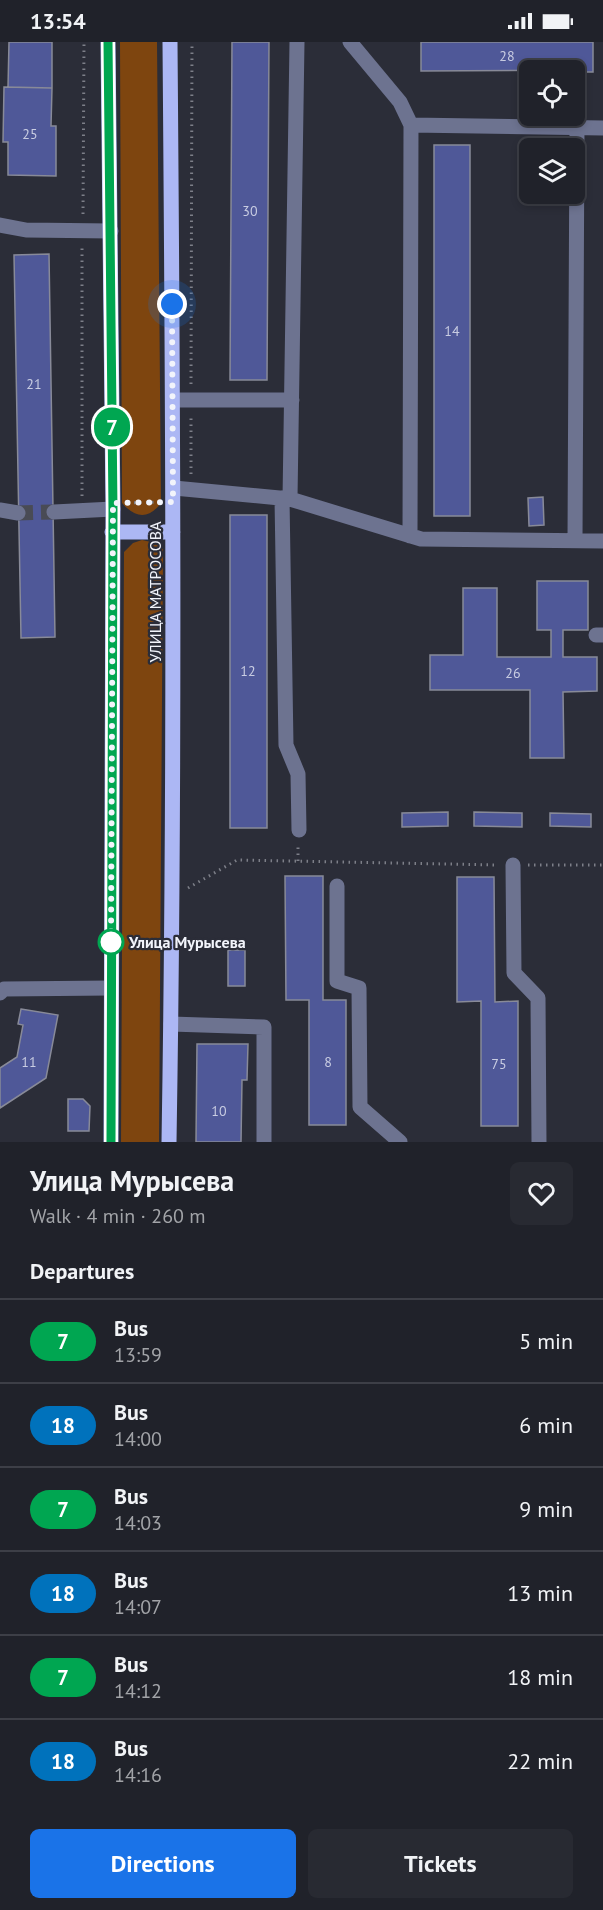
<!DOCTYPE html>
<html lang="en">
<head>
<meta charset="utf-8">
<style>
	body { margin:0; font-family:"PT Sans",sans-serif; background:#282a32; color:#f1f3f6; height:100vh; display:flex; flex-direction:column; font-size:22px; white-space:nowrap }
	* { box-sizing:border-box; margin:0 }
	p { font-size:20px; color:#a2a4a8 }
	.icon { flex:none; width:33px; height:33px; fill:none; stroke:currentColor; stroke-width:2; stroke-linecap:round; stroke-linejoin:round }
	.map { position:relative; height:1100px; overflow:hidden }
	.sheet { display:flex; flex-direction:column; background:#20222a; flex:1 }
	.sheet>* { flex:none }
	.badge { padding:0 12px; border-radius:20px; font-size:21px; line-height:39px }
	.controls { position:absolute; left:519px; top:18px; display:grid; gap:12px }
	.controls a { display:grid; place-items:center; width:66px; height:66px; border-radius:9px; background:#20222a; box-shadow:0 3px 9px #0003,0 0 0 2px #3d3f47; font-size:30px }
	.you { position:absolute; width:30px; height:30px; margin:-15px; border:4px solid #fff; border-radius:50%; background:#1a73e8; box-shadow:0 0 0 9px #1a73e833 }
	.map>.badge { position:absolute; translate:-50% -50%; box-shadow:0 0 0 3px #fff }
	h2 { padding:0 30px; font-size:22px; line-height:54px }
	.round { display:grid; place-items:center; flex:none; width:63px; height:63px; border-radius:9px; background:#282a32 }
	.head { display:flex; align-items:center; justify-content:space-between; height:102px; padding:0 30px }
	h1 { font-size:28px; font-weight:800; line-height:45px }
	.primary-button { display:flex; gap:12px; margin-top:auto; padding:12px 30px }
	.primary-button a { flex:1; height:69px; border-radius:9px; background:#1a73e8; color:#fff; font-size:24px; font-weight:800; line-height:69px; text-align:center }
	.primary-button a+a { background:#282a32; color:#f1f3f6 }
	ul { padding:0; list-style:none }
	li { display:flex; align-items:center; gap:18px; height:84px; padding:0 30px; border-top:2px solid #3d3f47 }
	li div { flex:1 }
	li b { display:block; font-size:22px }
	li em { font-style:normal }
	li .badge { min-width:66px; font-weight:700; text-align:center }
	.status { display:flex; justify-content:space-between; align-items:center; height:42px; padding:0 30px; background:#20222a; direction:ltr }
	.status svg { height:16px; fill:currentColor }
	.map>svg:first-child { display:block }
	.green { fill:#7e450f }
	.building { fill:#4f5898; stroke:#888a98; stroke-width:1.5 }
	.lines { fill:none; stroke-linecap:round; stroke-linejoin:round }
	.minor-tunnel { stroke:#494b55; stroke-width:15; stroke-dasharray:15 8; stroke-linecap:butt }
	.path { stroke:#7d7f88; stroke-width:3; stroke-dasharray:1.5 4.5; stroke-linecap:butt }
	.minor { stroke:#6d7390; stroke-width:15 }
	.major { stroke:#acb7f4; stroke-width:15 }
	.line-casing { stroke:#fff; stroke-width:14 }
	.line { stroke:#00a651; stroke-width:9 }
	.walk { stroke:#f2f4fb; stroke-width:6; stroke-dasharray:0 10.8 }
	.stop-dot { fill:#fff; stroke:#00a651; stroke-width:3 }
	.labels { text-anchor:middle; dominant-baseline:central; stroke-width:4.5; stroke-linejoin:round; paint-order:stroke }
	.number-label { font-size:14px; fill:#c9cde2 }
	.street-label { font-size:16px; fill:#f2f4fb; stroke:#2b2d38 }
	.stop-label { font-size:16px; font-weight:bold; fill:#f2f4fb; stroke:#2b2d38; text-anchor:start }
</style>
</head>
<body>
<div class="status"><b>13:54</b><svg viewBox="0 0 49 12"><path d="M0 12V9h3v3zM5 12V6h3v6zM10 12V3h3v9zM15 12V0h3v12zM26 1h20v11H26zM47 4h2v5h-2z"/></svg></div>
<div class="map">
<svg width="603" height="1100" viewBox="0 0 603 1100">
	<rect width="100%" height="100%" fill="#2b2d38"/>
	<!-- green -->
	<path class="green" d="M 120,0 L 157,0 L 161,461 C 149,477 136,477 122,461 Z
		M 142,498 L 155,501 L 163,507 L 159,1100 L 121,1100 L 124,510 L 133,501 Z"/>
	<!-- building -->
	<path class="building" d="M 9,0 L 52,0 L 52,46 L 8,45 Z
		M 232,0 L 269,0 L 267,338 L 230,338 Z
		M 421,0 L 593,0 L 593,30 L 574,30 L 574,28 L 421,29 Z
		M 4,45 L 52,46 L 51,84 L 56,84 L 56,134 L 8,133 L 8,100 L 3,100 Z
		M 434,103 L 470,103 L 470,474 L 434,474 Z
		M 49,212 L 55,595 L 21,596 L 14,213 Z
		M 543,455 L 544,483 L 529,484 L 528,456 Z
		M 230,473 L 267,473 L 267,786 L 230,786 Z
		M 537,539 L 588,539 L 588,588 L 563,588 L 563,615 L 597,615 L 597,649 L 563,650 L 564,716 L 530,716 L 530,648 L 430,648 L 430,613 L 463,613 L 463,546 L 497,546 L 497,615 L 551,615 L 551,588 L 537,588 Z
		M 448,770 L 448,784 L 402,785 L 402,771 Z
		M 474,770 L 522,771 L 522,785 L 474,784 Z
		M 550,771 L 591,772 L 591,785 L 550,784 Z
		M 285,834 L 323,834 L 323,958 L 346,958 L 346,1083 L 309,1083 L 309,958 L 286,958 Z
		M 457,835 L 494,835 L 495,960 L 518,959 L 518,1084 L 481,1084 L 481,959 L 457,960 Z
		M 228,908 L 245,908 L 245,944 L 228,944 Z
		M 21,967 L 58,973 L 46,1036 L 0,1066 L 0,1026 L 17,1015 L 23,983 L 18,982 Z
		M 197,1002 L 248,1002 L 247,1038 L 242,1038 L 241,1100 L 196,1100 Z
		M 68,1057 L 83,1057 L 90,1064 L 89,1089 L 68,1089 Z"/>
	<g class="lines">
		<!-- minor-tunnel -->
		<path class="minor-tunnel" d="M 18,471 L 54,470"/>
		<!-- path -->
		<path class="path" d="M 83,172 L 84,0
			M 191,342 L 192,0
			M 191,432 L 191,373
			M 82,454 L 82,206
			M 128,461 L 158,460
			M 298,819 L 298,802
			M 528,823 L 603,823
			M 188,846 L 237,818 L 498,823"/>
		<!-- minor -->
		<path class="minor" d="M 350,0 L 400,60 L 411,83 L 410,494
			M 411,83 L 603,86
			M 0,183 L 26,188 L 111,189
			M 173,358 L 292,358
			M 174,446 L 290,457 L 421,497 L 603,499
			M 282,456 L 286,703 L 298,732 L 299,788
			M 290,457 L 297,0
			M 0,468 L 18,471
			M 54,470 L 113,467
			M 575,498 L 577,85
			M 596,593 L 603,593
			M 513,823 L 514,931 L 538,956 L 539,1100
			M 337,844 L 337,939 L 359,946 L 360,1065 L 400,1100
			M 0,951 L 4,947 L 111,946
			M 171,982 L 264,985 L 264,1100"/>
		<!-- major -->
		<path class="major" d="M 108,0 L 113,467 L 111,1100
			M 112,490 L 173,490
			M 169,1100 C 175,733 173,367 170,0"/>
	</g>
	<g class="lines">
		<!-- line casing -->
		<g class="line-casing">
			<path id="line" d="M 108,0 L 113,467 L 111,1100"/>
		</g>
		<!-- line -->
		<use href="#line" class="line"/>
		<!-- walk -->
		<path class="walk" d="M 111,900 L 113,461 L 173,460 L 172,262"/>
	</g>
	<!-- markers -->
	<circle class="stop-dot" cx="111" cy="900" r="12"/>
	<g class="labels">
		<!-- number labels -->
		<g class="number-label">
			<text x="507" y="14">28</text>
			<text x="30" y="92">25</text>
			<text x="250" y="169">30</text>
			<text x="452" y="289">14</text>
			<text x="34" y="342">21</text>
			<text x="248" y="629">12</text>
			<text x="513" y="631">26</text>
			<text x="29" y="1020">11</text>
			<text x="328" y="1020">8</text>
			<text x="499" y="1022">75</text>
			<text x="219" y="1069">10</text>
		</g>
		<!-- street labels -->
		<g class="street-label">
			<text transform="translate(155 550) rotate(-90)">УЛИЦА МАТРОСОВА</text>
		</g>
		<!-- stop labels -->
		<g class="stop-label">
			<text x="129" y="900">Улица Мурысева</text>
		</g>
	</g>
</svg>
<div class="controls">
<a><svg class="icon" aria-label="locate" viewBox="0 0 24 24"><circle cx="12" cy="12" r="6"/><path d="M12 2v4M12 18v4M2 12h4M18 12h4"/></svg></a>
<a><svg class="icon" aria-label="layers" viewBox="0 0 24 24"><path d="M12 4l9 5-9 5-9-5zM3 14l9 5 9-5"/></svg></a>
</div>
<div class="you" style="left:172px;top:262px"></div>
<b class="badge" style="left:112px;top:385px;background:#00a651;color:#fff">7</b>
</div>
<section class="sheet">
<div class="head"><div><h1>Улица Мурысева</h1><p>Walk · 4 min · 260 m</p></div><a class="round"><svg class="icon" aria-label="heart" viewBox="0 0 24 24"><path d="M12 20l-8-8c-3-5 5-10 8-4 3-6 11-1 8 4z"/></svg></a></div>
<h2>Departures</h2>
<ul>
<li><span class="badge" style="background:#00a651;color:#fff">7</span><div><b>Bus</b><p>13:59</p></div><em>5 min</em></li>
<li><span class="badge" style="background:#0072bc;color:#fff">18</span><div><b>Bus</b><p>14:00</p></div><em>6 min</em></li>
<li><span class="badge" style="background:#00a651;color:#fff">7</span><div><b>Bus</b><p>14:03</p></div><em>9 min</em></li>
<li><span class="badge" style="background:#0072bc;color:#fff">18</span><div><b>Bus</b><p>14:07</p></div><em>13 min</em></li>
<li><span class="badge" style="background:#00a651;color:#fff">7</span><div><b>Bus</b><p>14:12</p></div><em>18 min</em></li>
<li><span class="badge" style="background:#0072bc;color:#fff">18</span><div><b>Bus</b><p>14:16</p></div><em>22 min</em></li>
</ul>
<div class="primary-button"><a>Directions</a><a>Tickets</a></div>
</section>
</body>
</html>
